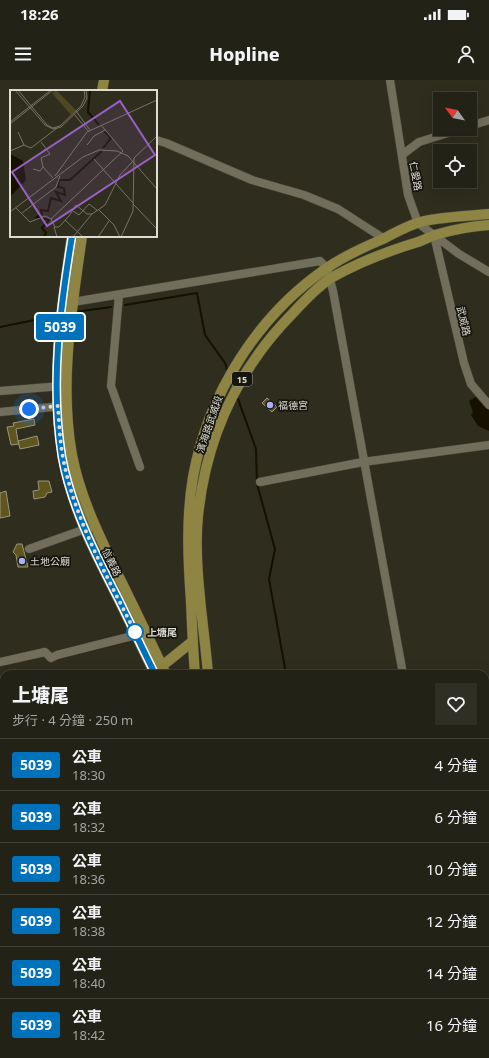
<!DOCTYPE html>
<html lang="zh-TW">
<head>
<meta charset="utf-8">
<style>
	body { margin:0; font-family:"Noto Sans","Noto Sans TC",sans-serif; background:#2f2f23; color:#f1f3f6; height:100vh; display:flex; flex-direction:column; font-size:15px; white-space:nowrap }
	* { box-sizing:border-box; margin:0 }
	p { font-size:13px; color:#a3a4a1 }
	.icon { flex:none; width:22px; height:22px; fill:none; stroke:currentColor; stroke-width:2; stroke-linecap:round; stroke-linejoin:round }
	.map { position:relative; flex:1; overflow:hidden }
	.drawer { position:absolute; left:0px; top:590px; width:489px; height:388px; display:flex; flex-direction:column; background:#232216; border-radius:12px 12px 0 0; box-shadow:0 4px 16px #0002,0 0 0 1px #403f35 }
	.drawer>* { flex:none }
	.badge { padding:0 8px; border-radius:3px; font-size:14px; line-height:26px }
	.needle { width:26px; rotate:303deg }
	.tools { position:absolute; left:433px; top:12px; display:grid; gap:8px }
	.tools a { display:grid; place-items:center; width:44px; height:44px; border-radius:0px; background:#232216; box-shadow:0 4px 16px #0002,0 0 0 1px #403f35; font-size:20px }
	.you { position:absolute; width:20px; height:20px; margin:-10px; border:3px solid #fff; border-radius:50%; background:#1a73e8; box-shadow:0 0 0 6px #1a73e833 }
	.map>.badge { position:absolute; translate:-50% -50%; box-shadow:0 0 0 2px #fff }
	.round { display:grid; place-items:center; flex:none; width:42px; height:42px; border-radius:0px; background:#2f2f23 }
	.headline { display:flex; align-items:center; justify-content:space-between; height:68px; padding:0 12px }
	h1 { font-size:19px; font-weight:800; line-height:30px }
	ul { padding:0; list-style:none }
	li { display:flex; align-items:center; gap:12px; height:52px; padding:0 12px; border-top:1px solid #403f35 }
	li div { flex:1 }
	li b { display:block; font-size:15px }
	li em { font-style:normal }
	li .badge { min-width:44px; font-weight:700; text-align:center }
	.status { display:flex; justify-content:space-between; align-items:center; height:28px; padding:0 20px; background:#232216; direction:ltr }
	.status svg { height:11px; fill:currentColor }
	header { display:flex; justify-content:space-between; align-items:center; height:52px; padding:0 12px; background:#232216; font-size:18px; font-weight:800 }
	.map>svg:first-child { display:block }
	.water { fill:#151000 }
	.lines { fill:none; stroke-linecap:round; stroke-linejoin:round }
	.stream { stroke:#151000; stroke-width:2 }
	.building { fill:#5f561d; stroke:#989582 }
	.minor-casing { stroke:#4b493b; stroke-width:9 }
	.major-casing { stroke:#4b493b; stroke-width:11 }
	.minor { stroke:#716e5c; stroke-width:8 }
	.major { stroke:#8e8444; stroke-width:10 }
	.line-casing { stroke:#fff; stroke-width:9 }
	.line { stroke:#0072bc; stroke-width:6 }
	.walk { stroke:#dddcd2; stroke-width:4; stroke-dasharray:0 7.2 }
	.poi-dot { fill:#a9b0fc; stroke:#16150e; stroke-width:1.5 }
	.stop-dot { fill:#fff; stroke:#0072bc; stroke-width:2 }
	.labels { text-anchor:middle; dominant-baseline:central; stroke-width:3.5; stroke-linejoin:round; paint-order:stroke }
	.shield { fill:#16150e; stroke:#a1a097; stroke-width:1 }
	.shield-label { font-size:9px; font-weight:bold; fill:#dddcd2 }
	.street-label { font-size:10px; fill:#dddcd2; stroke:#16150e }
	.poi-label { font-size:10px; fill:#dddcd2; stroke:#16150e; text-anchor:start }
	.stop-label { font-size:10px; font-weight:bold; fill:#dddcd2; stroke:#16150e; text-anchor:start }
	.inset-river { fill:none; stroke:#151000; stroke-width:2 }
	.inset-road { fill:none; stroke:#757365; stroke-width:1 }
	.view { fill:#9861c5; fill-opacity:0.15; stroke:#9861c5; stroke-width:2 }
	.inset-edge { fill:none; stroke:#dddcd2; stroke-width:2 }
</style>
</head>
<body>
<div class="status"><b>18:26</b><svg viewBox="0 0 49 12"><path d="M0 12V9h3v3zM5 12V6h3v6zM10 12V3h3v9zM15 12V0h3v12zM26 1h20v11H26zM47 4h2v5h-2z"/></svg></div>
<header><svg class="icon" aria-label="menu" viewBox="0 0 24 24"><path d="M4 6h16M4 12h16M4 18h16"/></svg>Hopline<svg class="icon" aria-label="person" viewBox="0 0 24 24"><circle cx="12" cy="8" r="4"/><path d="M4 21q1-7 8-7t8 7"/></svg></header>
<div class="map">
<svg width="489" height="978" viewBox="0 0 489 978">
	<rect width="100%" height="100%" fill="#2f2d1d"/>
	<!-- water -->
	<path class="water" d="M 477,316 L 489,330 L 489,351 L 478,346 L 471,335 L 473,332 L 469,321 Z
		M 0,871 L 4,873 L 4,974 L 123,974 L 125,978 L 0,978 Z"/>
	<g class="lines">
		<!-- stream -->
		<path class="stream" d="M 125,225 L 197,213 L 205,255 L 225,283 L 228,293
			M 75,232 L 111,227
			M 0,247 L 59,235
			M 238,319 L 256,369 L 257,404 L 275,469 L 269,499 L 286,594
			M 392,974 L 392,978
			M 476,974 L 476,978
			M 425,978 L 427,974"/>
	</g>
	<!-- building -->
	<path class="building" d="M 267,318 L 277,327 L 272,332 L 262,323 Z
		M 34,339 L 35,345 L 16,349 L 18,361 L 37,356 L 39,365 L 20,369 L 18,361 L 19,364 L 11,365 L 7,347 L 14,346 L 13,343 Z
		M 38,401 L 49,401 L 52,412 L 47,413 L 45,417 L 34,419 L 33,411 L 39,410 Z
		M 6,411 L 10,436 L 0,438 L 0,413 Z
		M 17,464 L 22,464 L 28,487 L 18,487 L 16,475 L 13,472 Z"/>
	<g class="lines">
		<!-- minor casing -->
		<g class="minor-casing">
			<path id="minor" d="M 390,0 L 408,115 L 418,143 L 459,174 L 489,192
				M 470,46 L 489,40
				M 156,60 L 166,63 L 252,100 L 304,115 L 338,129 L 383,158
				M 402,75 L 419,62 L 461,49
				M 434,155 L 464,283 L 471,304 L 489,325
				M 119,215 L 111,306 L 140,387
				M 73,222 L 320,181 L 327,188 L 333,211 L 403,594
				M 0,311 L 62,306
				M 0,332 L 63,326
				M 260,402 L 363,382 L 489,365
				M 29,469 L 91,447
				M 0,582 L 45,572 L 51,578 L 57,575 L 136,555
				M 0,664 L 4,664
				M 0,691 L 4,692
				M 485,706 L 489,704
				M 485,714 L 489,723
				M 485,927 L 489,928
				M 158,974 L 165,978
				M 297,974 L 297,978
				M 404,978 L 406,974"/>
		</g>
		<!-- major casing -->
		<g class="major-casing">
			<path id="major" d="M 102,11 L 104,0
				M 72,156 C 61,229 50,302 63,377 C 71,427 96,475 119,520 C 131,545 143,569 155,594
				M 82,156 C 72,228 59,303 72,375 C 80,417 99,455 117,493 C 134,527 150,561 166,594
				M 162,586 L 193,561
				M 195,594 C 193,570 192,546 191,522 C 188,480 186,438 193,397 C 208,314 258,235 327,188 C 344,176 364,167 383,159 C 394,153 406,147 417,143 C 434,137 470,136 489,134
				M 208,594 C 204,545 193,484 198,436 C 206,357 237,290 293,233 C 304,221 317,207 331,198 C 359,182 388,171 418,162 C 424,160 429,157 435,155 C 452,150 472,146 489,145
				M 226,974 L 226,978
				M 239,974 L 239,978"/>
		</g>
		<!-- minor -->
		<use href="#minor" class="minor"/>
		<!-- major -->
		<use href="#major" class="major"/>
	</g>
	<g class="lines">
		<!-- line casing -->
		<g class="line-casing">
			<path id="line" d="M 72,156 C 60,229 50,303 62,377 C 71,427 96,475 119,520 C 131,545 143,569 155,594"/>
		</g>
		<!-- line -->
		<use href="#line" class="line"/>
		<!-- walk -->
		<path class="walk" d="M 29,329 L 58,326 C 59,343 60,361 63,378 C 75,441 108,498 136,554 L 135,552"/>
	</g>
	<!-- markers -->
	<g class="poi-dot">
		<circle cx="270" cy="325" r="4"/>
		<circle cx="22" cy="481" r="4"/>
	</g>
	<circle class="stop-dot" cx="135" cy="552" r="8"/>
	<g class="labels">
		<!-- shield labels -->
		<rect class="shield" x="232" y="292" width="20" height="14" rx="3"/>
		<g class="shield-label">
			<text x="242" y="299">15</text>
		</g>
		<!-- street labels -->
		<g class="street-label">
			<text transform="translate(416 96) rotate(80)">仁愛路</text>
			<text transform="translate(464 241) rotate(77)">武威路</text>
			<text transform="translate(209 344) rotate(-71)">濱海路武威段</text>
			<text transform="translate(112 482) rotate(64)">信義路</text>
		</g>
		<!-- poi labels -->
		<g class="poi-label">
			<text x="278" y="325">福德宮</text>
			<text x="30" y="481">土地公廟</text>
		</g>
		<!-- stop labels -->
		<g class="stop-label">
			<text x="147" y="552">上塘尾</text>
		</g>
	</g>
	<!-- overview -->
	<g transform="translate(10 10)">
		<rect width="147" height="147" fill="#2f2d1d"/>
		<path d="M 46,0 L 66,20 L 61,25 L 42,3 Z" fill="#4e4822"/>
		<path d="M 0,64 L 13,71 L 16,90 L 0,107 Z" fill="#151000"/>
		<path class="inset-river" d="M 80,0 L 78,22 L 89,35M 93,58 L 101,48 L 94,41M 34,147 L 36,143 L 32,138 L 39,130 L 27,127 L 32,124 L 31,120 L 38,121 L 41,108 L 51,111 L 46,102 L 55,105 L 54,98 L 48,97 L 49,90 L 60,90 L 92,61"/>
		<path class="inset-road" d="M 5,0 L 35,35 L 43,39 L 51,37 L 73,16 L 77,8 L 76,0M 8,0 L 37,35 L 43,38 L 50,36 L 71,16 L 75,7 L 74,0M 66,21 L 80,40M 64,24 L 79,42M 0,32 L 41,0M 0,34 L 43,0M 8,42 L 14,55 L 21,58 L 47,38M 77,55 L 84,46 L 95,40M 0,61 L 14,55M 84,69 L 123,113M 33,77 L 43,88M 23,79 L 30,81 L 33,77 L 31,68 L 40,64 L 31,52M 45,86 L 77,42 L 147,10M 123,114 L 147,139M 6,118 L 20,132 L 35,126 L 41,129 L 45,137M 89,120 L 104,135 L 110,147M 63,121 L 69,125 L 79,114 L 88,121M 0,122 L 73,67 L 89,60 L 107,61 L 118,66 L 147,99M 12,123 L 46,97 L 50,86M 41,129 L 113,61 L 91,35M 55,130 L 73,147M 47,147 L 44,137 L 49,137 L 59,126 L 66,115 L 77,124 L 82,124M 63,147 L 82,124 L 95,115 L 110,85 L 123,71M 88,147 L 99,131M 111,147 L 123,121 L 124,68 L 147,46"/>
		<path class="view" d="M 110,11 L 145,65 L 37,136 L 2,82 Z"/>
		<rect width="147" height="147" class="inset-edge"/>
	</g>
</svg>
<div class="tools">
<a><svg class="needle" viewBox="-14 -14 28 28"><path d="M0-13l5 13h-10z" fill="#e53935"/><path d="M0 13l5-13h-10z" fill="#a3a4a1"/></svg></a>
<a><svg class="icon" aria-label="locate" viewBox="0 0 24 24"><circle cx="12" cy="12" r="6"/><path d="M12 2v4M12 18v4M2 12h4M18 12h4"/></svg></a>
</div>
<div class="you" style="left:29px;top:329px"></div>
<b class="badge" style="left:60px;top:247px;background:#0072bc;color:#fff">5039</b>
<section class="drawer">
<div class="headline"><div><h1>上塘尾</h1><p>步行 · 4 分鐘 · 250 m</p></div><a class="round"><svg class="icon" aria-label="heart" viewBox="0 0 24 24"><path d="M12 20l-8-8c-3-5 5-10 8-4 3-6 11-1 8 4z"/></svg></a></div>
<ul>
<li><span class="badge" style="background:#0072bc;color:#fff">5039</span><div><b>公車</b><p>18:30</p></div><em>4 分鐘</em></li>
<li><span class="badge" style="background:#0072bc;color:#fff">5039</span><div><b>公車</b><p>18:32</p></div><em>6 分鐘</em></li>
<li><span class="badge" style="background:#0072bc;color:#fff">5039</span><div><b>公車</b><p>18:36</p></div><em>10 分鐘</em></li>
<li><span class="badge" style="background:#0072bc;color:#fff">5039</span><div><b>公車</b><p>18:38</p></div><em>12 分鐘</em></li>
<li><span class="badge" style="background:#0072bc;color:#fff">5039</span><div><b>公車</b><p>18:40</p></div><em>14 分鐘</em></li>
<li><span class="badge" style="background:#0072bc;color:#fff">5039</span><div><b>公車</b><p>18:42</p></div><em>16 分鐘</em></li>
</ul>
</section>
</div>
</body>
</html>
